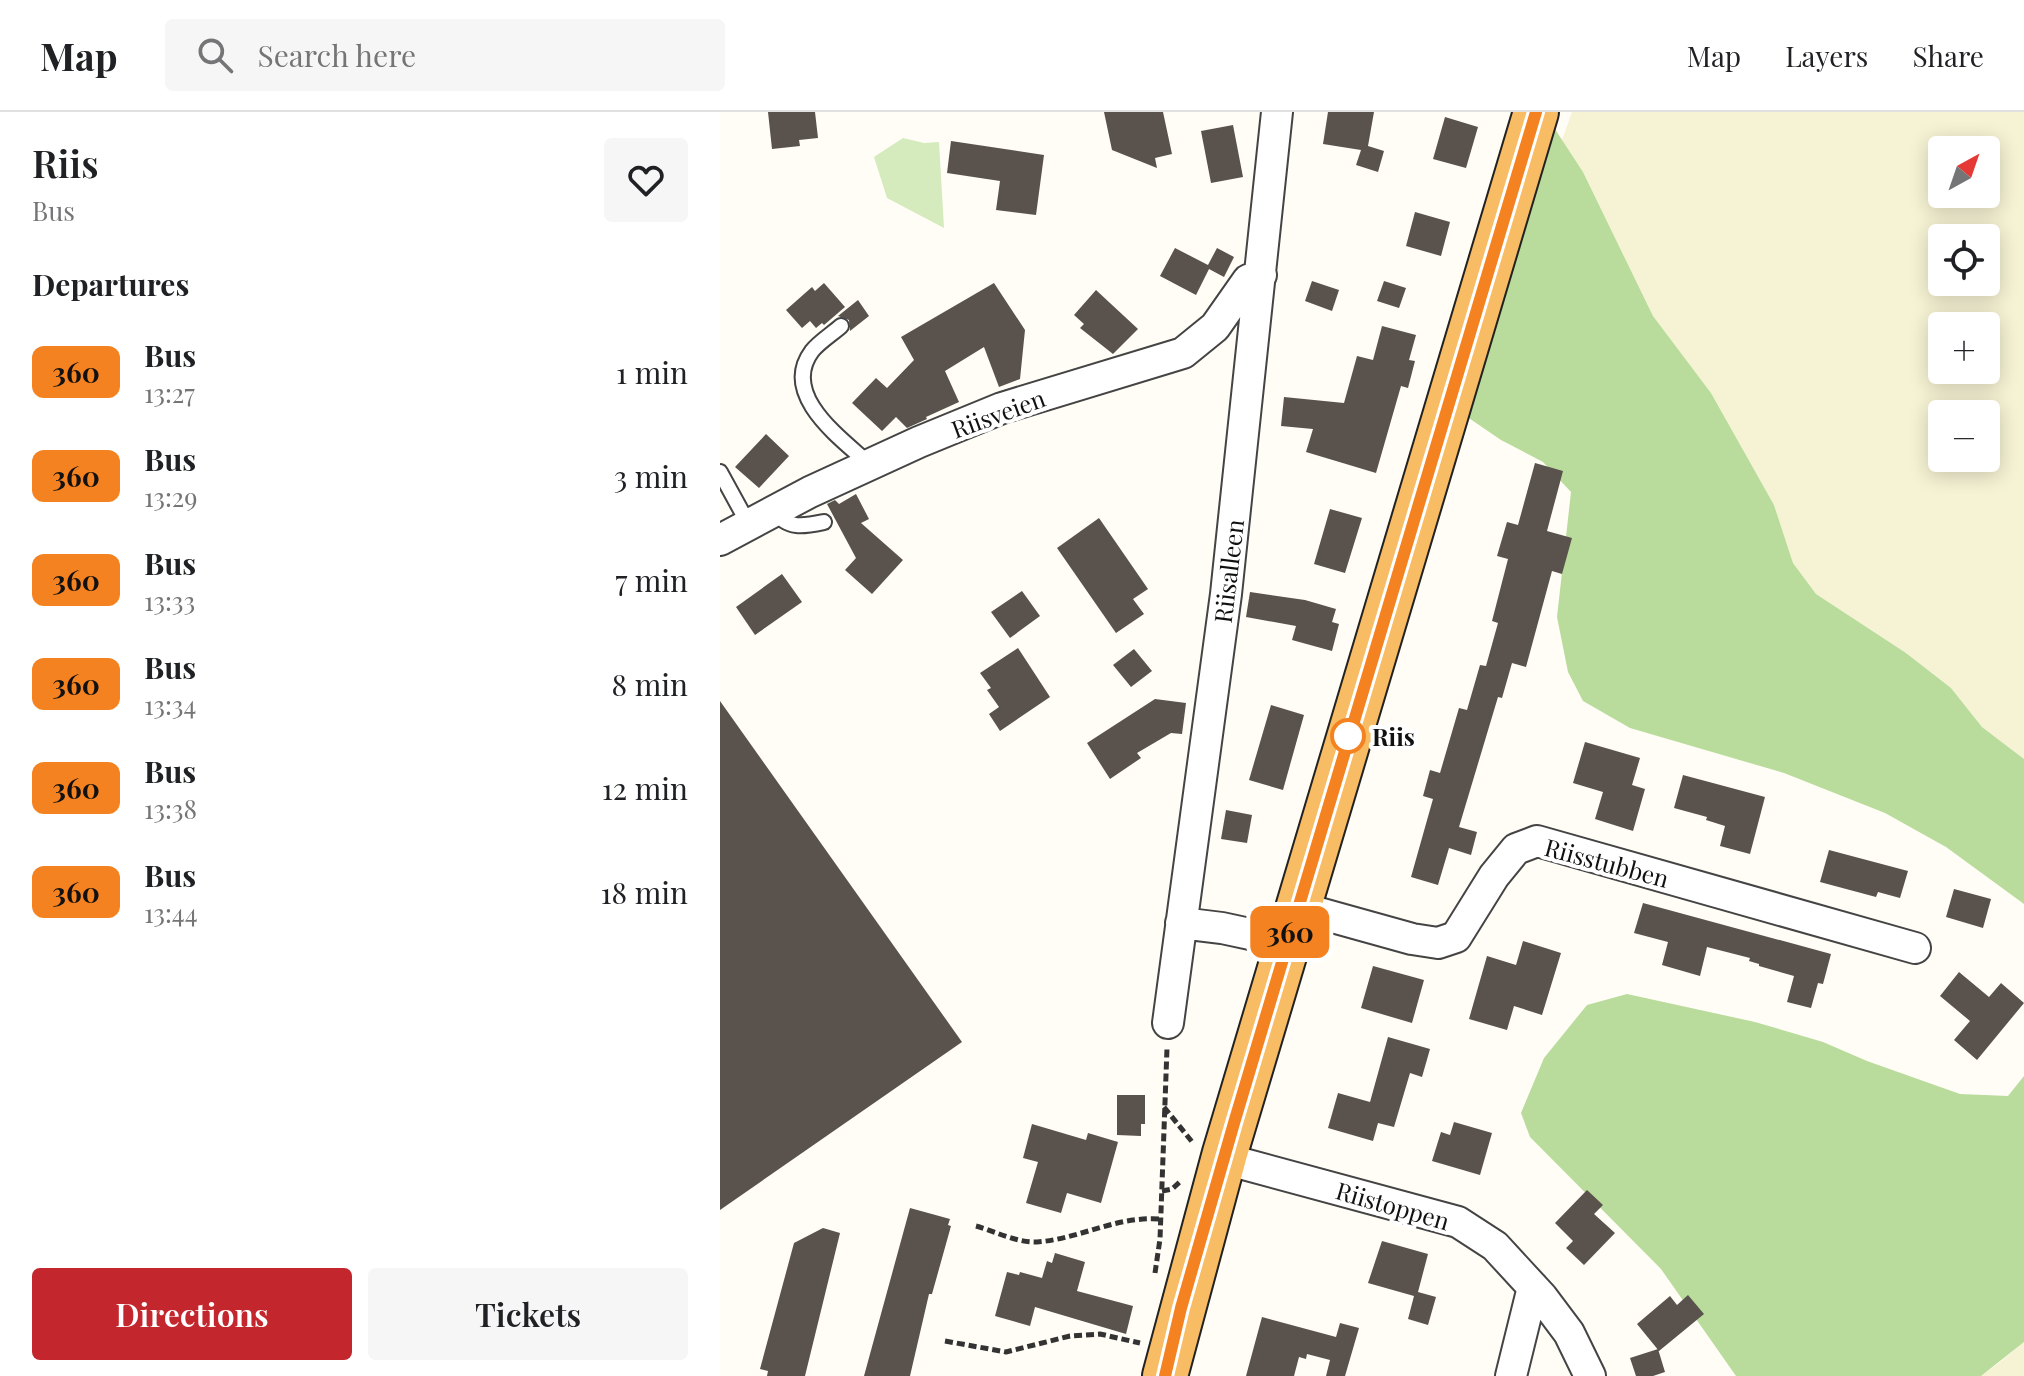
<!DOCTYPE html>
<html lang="en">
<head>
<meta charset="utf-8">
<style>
	body { margin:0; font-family:"Playfair Display",serif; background:#f6f6f6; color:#202124; height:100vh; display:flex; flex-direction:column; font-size:30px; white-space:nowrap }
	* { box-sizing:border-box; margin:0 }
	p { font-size:26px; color:#757577 }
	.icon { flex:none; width:44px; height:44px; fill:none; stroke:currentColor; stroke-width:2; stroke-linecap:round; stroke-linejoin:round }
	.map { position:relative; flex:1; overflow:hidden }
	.side { display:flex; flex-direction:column; background:#fff; width:720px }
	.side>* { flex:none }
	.badge { padding:0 16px; border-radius:12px; font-size:28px; line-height:52px }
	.needle { width:52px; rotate:40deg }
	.controls { position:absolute; left:1208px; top:24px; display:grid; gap:16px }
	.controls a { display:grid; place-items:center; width:72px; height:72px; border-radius:8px; background:#fff; box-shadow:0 4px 20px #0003; font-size:40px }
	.map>.badge { position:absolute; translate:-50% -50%; box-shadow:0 0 0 4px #fff }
	h2 { padding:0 32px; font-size:30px; line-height:72px }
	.round { display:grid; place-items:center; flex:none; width:84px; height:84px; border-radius:8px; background:#f6f6f6 }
	.head { display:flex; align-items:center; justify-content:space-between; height:136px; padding:0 32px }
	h1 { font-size:38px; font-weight:600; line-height:60px }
	.cta { display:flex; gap:16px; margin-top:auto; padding:16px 32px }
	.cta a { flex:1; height:92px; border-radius:8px; background:#c4262e; color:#fff; font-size:32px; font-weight:600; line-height:92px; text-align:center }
	.cta a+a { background:#f6f6f6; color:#202124 }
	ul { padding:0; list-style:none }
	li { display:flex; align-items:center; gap:24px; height:104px; padding:0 32px }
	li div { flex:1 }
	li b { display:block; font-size:30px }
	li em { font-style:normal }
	li .badge { min-width:88px; font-weight:700; text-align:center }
	header { display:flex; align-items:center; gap:48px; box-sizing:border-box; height:112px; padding:0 40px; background:#fff; border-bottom:2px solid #e0e0e0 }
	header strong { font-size:38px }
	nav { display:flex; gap:44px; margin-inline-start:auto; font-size:28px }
	.search { width:560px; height:72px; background:#f6f6f6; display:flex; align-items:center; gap:20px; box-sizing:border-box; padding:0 28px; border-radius:8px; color:#757577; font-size:30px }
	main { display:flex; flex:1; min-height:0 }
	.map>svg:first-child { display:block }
	.farmland { fill:#f6f3d4; fill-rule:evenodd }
	.green { fill:#d5ebbd }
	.forest { fill:#b9dc9c }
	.building { fill:#5a524d }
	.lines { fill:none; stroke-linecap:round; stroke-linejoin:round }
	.service-casing { stroke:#444; stroke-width:18 }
	.minor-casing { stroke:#444; stroke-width:34 }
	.trunk-casing { stroke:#222; stroke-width:48 }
	.path { stroke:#333; stroke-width:5; stroke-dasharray:8 4; stroke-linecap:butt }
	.service { stroke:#fff; stroke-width:14 }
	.minor { stroke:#fff; stroke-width:30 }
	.trunk { stroke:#f7bc64; stroke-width:44 }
	.line-casing { stroke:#fff; stroke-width:18 }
	.line { stroke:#f58220; stroke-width:12 }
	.stop-dot { fill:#fff; stroke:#f58220; stroke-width:4 }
	.labels { text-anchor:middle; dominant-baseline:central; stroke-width:8; stroke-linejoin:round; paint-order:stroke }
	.street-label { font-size:24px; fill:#111; stroke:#fff }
	.stop-label { font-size:24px; font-weight:bold; fill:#111; stroke:#fff; text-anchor:start }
</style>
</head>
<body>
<header>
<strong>Map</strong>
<div class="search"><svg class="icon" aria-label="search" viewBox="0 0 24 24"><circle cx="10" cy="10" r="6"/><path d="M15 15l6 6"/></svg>Search here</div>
<nav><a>Map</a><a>Layers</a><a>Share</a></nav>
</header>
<main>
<section class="side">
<div class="head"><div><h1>Riis</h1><p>Bus</p></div><a class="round"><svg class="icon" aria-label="heart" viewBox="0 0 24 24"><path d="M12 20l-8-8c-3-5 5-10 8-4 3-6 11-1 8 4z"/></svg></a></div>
<h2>Departures</h2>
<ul>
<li><span class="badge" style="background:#f58220;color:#111">360</span><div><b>Bus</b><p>13:27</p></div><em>1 min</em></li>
<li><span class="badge" style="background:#f58220;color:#111">360</span><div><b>Bus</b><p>13:29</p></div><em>3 min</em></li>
<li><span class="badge" style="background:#f58220;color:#111">360</span><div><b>Bus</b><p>13:33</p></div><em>7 min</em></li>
<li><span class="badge" style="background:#f58220;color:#111">360</span><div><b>Bus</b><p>13:34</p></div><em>8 min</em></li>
<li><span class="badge" style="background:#f58220;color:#111">360</span><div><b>Bus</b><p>13:38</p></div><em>12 min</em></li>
<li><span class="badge" style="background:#f58220;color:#111">360</span><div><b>Bus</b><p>13:44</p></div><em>18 min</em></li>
</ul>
<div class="cta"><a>Directions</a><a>Tickets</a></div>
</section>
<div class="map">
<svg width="1304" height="1264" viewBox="0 0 1304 1264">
	<rect width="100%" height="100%" fill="#fffdf5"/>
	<!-- farmland -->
	<path class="farmland" d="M 852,0 L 1304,0 L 1304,647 L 1262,615 L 1231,576 L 1186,541 L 1096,482 L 1073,451 L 1054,393 L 991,281 L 933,204 L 863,60 L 842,28 ZM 1222,38 L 1266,38 L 1266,82 L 1222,82 ZM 1222,126 L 1266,126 L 1266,170 L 1222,170 ZM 1222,214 L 1266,214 L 1266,258 L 1222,258 ZM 1222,302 L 1266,302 L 1266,346 L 1222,346 Z
		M 1304,1230 L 1304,1264 L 1261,1264 L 1279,1251 Z"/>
	<!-- green -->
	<path class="green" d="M 183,26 L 204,31 L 219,30 L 224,116 L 167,86 L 154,45 Z"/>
	<!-- forest -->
	<path class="forest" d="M 831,11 L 863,60 L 933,204 L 991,281 L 1054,393 L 1073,451 L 1096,482 L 1186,541 L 1231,576 L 1262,615 L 1304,647 L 1304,792 L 1226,735 L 1165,701 L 1064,661 L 910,616 L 863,589 L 848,560 L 837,505 L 851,380 L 823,350 L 781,328 L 740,300 Z
		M 907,882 L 1035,910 L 1103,930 L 1147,949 L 1240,982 L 1288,984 L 1304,964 L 1304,1230 L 1261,1264 L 1016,1264 L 941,1157 L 810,1025 L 801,1001 L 824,946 L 867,893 Z"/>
	<!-- building -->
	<path class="building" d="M 48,0 L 95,0 L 98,26 L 79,28 L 80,34 L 52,37 Z
		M 384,0 L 443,0 L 452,42 L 435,46 L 437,56 L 392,38 Z
		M 608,0 L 654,0 L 648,34 L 664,39 L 658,60 L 636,53 L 641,38 L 603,32 Z
		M 725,5 L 758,15 L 746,56 L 713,47 Z
		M 513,13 L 523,65 L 491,71 L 481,19 Z
		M 231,29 L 324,43 L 316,103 L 276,98 L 280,69 L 227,61 Z
		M 695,100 L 730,110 L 721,144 L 686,134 Z
		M 455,136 L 488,153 L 497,136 L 514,145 L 504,165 L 489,157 L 476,183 L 440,164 Z
		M 592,169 L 619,178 L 612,199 L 585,189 Z
		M 664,169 L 686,176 L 679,196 L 657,189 Z
		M 104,171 L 125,195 L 104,213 L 102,211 L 96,216 L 90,209 L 82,216 L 66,198 L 92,175 L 95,179 Z
		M 274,171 L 305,218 L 300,267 L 279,275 L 264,235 L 225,259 L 239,290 L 206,305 L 207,307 L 187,316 L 176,305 L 162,319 L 132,291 L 156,266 L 167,276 L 194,248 L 181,225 Z
		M 376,178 L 418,217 L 393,242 L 360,216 L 364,212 L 354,203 Z
		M 138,188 L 149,204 L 130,219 L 129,208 L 118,204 Z
		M 662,214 L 696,223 L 689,248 L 695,249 L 688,276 L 681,274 L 656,361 L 586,340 L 593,317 L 561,314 L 564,285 L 624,291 L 637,244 L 653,248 Z
		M 46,322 L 69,344 L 39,376 L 15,355 Z
		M 815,351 L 843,359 L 827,419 L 852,426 L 842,462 L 832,459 L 806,555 L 792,551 L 782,586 L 778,585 L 739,715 L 757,720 L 751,743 L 729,736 L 718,773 L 691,765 L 713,687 L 703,684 L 710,658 L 720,661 L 739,596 L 747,598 L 760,553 L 766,554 L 778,511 L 772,509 L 788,447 L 777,444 L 787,410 L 798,413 Z
		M 136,382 L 149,407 L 141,411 L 183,448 L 152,482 L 125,458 L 136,446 L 107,392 L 115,388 L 119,392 Z
		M 610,397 L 642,406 L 625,461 L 594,452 Z
		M 379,406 L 428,477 L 413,487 L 424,502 L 396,521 L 337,436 Z
		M 62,462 L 82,490 L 35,523 L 16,495 Z
		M 302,479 L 320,504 L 290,526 L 271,500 Z
		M 530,480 L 585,488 L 616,497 L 612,510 L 619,512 L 612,539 L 572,528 L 576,514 L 526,505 Z
		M 298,536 L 330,585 L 280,619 L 269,602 L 279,595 L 267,578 L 271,576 L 260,561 Z
		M 414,537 L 432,559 L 411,575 L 393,553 Z
		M 435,587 L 466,591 L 462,622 L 451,621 L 417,641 L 421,646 L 390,667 L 367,631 Z
		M 0,589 L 242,930 L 0,1098 Z
		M 551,593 L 584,603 L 563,678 L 529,668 Z
		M 865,630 L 920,646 L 912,673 L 925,677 L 913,719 L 875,707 L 883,680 L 853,671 Z
		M 963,663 L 1045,685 L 1030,742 L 1000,734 L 1005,714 L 986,708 L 987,705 L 954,696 Z
		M 506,698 L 532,703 L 527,731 L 501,727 Z
		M 1109,738 L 1188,759 L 1180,786 L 1158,780 L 1156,785 L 1100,770 Z
		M 1234,777 L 1271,787 L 1263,816 L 1226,805 Z
		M 923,791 L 1111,842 L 1103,872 L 1098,871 L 1091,896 L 1067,890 L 1074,864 L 1039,854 L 1039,852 L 1029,849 L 1030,846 L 987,835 L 980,864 L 942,853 L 948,830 L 914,821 Z
		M 803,829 L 841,841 L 822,903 L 794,894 L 787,918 L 749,907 L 767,844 L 796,853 Z
		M 653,854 L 704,868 L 692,911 L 641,896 Z
		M 1239,860 L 1269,885 L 1281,871 L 1304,891 L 1257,948 L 1234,928 L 1250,909 L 1220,884 Z
		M 668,925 L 710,937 L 702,965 L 690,961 L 674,1015 L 658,1011 L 653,1029 L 608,1016 L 618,981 L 650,990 Z
		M 397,983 L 425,983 L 425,1012 L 421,1012 L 421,1024 L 397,1023 Z
		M 734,1010 L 772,1021 L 760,1063 L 712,1049 L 721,1020 L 730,1023 Z
		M 312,1012 L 366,1028 L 368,1021 L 398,1030 L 381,1091 L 347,1081 L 341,1101 L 306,1091 L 318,1050 L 303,1046 Z
		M 867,1078 L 883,1093 L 874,1102 L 895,1121 L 864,1153 L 846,1136 L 853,1129 L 835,1111 Z
		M 190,1096 L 230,1107 L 228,1113 L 231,1114 L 212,1182 L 209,1182 L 190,1264 L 144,1264 Z
		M 103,1116 L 120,1121 L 85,1264 L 47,1264 L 48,1259 L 40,1257 L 74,1131 Z
		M 662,1129 L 708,1142 L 698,1180 L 716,1185 L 708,1213 L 688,1207 L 694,1184 L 648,1171 Z
		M 335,1141 L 365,1150 L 357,1179 L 413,1194 L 406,1222 L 315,1195 L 310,1214 L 275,1204 L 287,1160 L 299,1163 L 300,1160 L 322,1166 L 327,1149 L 332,1151 Z
		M 968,1183 L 984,1202 L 939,1239 L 917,1212 L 950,1184 L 957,1193 Z
		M 542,1205 L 616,1225 L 620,1211 L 639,1216 L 625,1264 L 606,1264 L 610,1248 L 587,1242 L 586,1247 L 579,1245 L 574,1264 L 526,1264 Z
		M 938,1237 L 945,1260 L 933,1264 L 916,1264 L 910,1246 Z"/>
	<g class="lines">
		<!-- service casing -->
		<g class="service-casing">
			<path id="service" d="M 121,214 C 112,222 99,230 92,239 C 59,283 122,327 149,352
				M 0,360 L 29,413
				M 55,399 C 67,418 85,414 104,410"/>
		</g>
		<!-- minor casing -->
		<g class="minor-casing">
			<path id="minor" d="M 0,428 L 90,380 L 199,330 L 282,296 L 463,241 L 495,215 L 528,168 L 541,163
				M 577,795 L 692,827 L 718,831 L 736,825 L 774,764 L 796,737 L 817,729 L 1195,836
				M 461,811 L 502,816 L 567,830
				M 448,911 L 506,482 L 557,0
				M 503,1048 L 520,1051 L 738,1110 L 775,1134 L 822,1185 L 849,1221 L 870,1264
				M 791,1264 L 813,1175"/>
		</g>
		<!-- trunk casing -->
		<g class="trunk-casing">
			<path id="trunk" d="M 445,1264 L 505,1041 L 816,0"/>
		</g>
		<!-- path -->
		<path class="path" d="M 444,995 L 473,1031
			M 442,1079 L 452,1077 L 461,1069
			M 256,1114 C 274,1119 297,1131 317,1130 C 360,1127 395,1104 440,1107
			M 435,1161 L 440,1127 L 447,936
			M 225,1229 L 286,1240 L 350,1224 L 380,1222 L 420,1231"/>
		<!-- service -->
		<use href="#service" class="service"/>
		<!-- minor -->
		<use href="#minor" class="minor"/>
		<!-- trunk -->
		<use href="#trunk" class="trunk"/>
	</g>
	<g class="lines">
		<!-- line casing -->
		<g class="line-casing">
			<path id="line" d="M 445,1264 L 461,1196 L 514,1011 L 816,0"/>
		</g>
		<!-- line -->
		<use href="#line" class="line"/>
	</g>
	<!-- markers -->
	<circle class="stop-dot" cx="628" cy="624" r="16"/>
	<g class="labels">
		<!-- street labels -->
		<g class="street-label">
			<text transform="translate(278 301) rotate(-20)">Riisveien</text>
			<text transform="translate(508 459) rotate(-83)">Riisalleen</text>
			<text transform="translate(887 750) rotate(15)">Riisstubben</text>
			<text transform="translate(673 1093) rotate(16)">Riistoppen</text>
		</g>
		<!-- stop labels -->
		<g class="stop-label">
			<text x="652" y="624">Riis</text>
		</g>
	</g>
</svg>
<div class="controls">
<a><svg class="needle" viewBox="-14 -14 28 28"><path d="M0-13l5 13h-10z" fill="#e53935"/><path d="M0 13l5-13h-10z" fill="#757577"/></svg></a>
<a><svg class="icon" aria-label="locate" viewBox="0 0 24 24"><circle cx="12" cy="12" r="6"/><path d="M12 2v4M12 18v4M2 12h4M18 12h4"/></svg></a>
<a>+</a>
<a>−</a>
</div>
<b class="badge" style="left:570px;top:820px;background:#f58220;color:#111">360</b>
</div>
</main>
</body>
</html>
